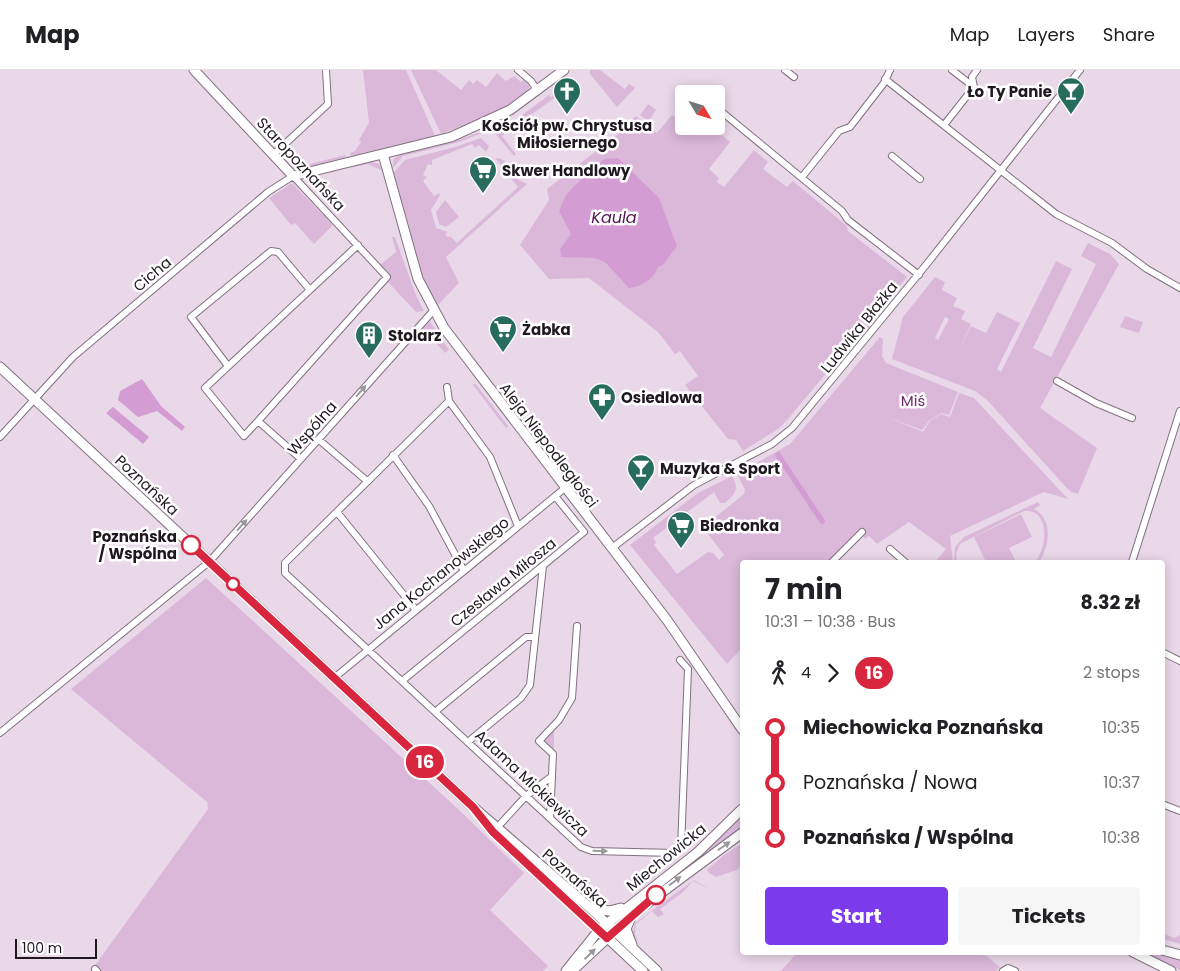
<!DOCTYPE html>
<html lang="en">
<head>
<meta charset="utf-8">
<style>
	body { margin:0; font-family:Poppins,sans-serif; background:#f6f6f6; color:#202124; height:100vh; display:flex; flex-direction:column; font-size:19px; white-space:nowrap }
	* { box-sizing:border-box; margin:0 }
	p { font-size:16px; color:#757577 }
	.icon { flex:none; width:28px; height:28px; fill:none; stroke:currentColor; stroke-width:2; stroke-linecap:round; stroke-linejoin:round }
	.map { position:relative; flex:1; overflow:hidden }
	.side { position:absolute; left:740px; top:490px; width:425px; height:395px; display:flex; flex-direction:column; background:#fff; border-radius:5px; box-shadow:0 2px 12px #0003 }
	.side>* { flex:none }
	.badge { padding:0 10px; border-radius:16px; font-size:18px; line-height:32px }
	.needle { width:32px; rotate:128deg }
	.tools { position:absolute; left:675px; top:15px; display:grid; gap:10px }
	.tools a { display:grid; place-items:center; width:50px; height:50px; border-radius:5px; background:#fff; box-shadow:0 2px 12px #0003; font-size:25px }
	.scale { position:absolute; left:15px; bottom:12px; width:82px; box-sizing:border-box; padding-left:5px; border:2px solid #1f191f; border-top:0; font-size:14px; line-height:18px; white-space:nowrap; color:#1f191f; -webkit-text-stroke:4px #fff; paint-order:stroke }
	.map>.badge { position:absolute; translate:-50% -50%; box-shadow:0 0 0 2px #fff }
	.legs { display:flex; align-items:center; gap:8px; height:55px; padding:0 25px; font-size:16px }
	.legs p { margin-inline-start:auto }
	.headline { display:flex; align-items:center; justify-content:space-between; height:85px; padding:0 25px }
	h1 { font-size:28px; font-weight:700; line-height:38px }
	.action { display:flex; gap:10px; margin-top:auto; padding:10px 25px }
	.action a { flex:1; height:58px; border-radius:5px; background:#7c3aed; color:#fff; font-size:20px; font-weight:700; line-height:58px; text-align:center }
	.action a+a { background:#f6f6f6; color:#202124 }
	ul { padding:0 25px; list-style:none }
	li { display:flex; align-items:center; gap:18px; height:55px; font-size:19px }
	li i { display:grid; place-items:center; width:8px; height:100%; margin:0 6px; background:currentColor }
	li i::after { content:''; width:12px; height:12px; margin:-6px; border:4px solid; border-radius:50%; background:#fff }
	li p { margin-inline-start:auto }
	li:first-child i { background:linear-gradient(#0000 50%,currentColor 0) }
	li:last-child i { background:linear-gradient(currentColor 50%,#0000 0) }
	header { display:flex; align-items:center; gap:30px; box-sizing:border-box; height:70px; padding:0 25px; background:#fff; border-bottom:1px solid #e0e0e0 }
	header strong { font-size:24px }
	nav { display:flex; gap:28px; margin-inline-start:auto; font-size:18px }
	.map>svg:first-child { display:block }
	.green { fill:#dbb8da; fill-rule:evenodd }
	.water { fill:#d39cd2 }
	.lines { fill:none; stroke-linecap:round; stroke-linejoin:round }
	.canal { stroke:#d39cd2; stroke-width:5.5 }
	.street-casing { stroke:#80717f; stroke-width:8 }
	.secondary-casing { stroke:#80717f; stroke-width:11 }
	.street { stroke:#fff; stroke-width:6 }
	.secondary { stroke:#fff; stroke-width:9 }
	.oneway { fill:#9a989a }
	.line-1-casing { stroke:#fff; stroke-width:11 }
	.line-1 { stroke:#d7263d; stroke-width:8 }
	.stop-1-dot { fill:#fff; stroke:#d7263d; stroke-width:2.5 }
	.labels { text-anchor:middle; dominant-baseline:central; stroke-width:5; stroke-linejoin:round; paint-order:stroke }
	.poi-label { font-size:15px; font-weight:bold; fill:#1f191f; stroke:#fff; text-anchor:start }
	.street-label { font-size:15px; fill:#1f191f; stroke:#fff }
	.park-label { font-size:15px; fill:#6b2a6c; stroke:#fff }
	.stop-label { font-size:15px; font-weight:bold; fill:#1f191f; stroke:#fff; text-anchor:end }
	.water-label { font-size:16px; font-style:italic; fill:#531155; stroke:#fff }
</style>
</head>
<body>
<header>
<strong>Map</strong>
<nav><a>Map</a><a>Layers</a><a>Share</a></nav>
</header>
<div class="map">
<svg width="1180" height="901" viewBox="0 0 1180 901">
	<rect width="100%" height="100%" fill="#e9d8e8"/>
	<!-- green -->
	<path class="green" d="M 363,0 L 406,0 L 435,66 L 351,86 L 350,83 L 355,81 L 361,72 L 359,70 L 369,53 Z
		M 411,0 L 436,0 L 461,20 L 469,10 L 473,14 L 477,10 L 486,17 L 497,3 L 506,11 L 514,6 L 521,12 L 525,9 C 529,14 531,17 527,23 L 492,44 L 441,64 Z
		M 590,0 L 600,0 L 625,19 L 629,14 L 635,18 L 617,37 L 590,4 Z
		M 570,9 L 574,14 L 521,52 L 518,48 L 549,25 L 551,27 Z
		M 648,34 L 656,40 L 649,51 L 640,45 Z
		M 672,45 L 684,54 L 684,56 L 703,65 L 711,56 L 730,72 L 709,99 L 719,108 L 717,112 L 724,117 L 754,80 L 768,92 L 763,99 L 787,117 L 793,111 L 847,156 L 848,161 L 907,207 L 868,255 L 871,258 L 868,261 L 864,258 L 788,349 L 778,359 L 743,381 L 736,370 L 728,369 L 685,315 L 698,306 L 680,281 L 675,284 L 658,262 L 589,208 L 549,209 L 520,175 L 549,130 L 547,119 L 617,65 L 636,46 L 657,63 Z
		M 515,51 L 517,54 L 502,66 L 516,84 L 514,86 L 495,63 Z
		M 477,63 L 482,63 L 459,72 L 403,86 L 392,99 L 394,89 L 400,85 L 458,70 Z
		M 481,68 L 489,76 L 486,82 L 479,75 L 475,78 L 472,74 L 432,90 L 432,95 L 428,94 L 423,105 L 427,107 L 423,111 L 434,126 L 439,123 L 440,125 L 431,140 L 436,158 L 448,162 L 445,164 L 448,167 L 450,166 L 457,173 L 518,117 L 495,88 C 507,88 514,100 517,109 L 527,114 L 446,187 L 459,213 L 435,238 L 421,212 L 393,103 L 405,90 L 455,77 Z
		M 345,85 L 346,87 L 296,100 L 287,96 L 289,93 L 298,97 Z
		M 369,91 L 379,94 L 383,101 L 368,94 L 354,97 L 353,94 Z
		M 292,113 L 333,155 L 314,174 L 295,153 L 291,155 L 269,128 Z
		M 445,130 L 459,147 L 446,157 L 439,154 L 436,142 Z
		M 392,167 L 395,167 L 415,223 L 424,241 L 416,242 L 387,211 L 391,206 L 380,195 L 396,182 Z
		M 1088,173 L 1110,184 L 1119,194 L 1040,338 L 1097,378 L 1078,424 L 1071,422 L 1064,415 L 987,330 L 975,321 L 892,289 L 903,247 L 935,207 L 945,212 L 942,220 L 957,228 L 953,236 L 965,241 L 961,249 L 971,254 L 959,281 L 971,256 L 986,263 L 997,242 L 1020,253 L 997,299 L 1001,302 L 1056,191 L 1072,199 L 1033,278 L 1051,287 L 1096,194 L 1081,186 ZM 945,247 L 949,249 L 938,270 L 935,268 Z
		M 1125,246 L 1143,252 L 1139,263 L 1120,257 Z
		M 429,250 L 449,280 L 445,283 L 422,258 Z
		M 880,267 L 883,269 L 882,286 L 886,293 L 958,322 L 949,345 L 941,343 L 929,351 L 922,360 L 887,347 L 923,362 L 930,351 L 941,344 L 950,347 L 959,323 L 974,328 L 1068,429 L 1044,422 L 950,466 L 953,492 L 935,492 L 946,479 L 909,452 L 877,474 L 869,466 L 865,469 L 863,466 L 865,464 L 861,460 L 827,492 L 742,492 L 742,578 L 727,594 L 630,475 L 698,423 L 732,406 C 740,418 735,425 725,433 L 720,433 L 714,422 L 653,468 L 656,472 L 654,475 L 677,504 L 708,482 L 713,483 L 719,490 L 724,485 L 703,457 L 744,424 L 745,420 L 737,404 L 790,374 Z
		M 475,313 L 508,356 L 506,358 L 473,315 Z
		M 1038,432 L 1040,435 L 1034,439 C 1053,448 1050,477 1039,492 L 1035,492 C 1047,478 1051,439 1024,441 L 960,474 L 956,484 L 957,492 L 954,492 L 955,477 L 964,467 Z
		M 1021,444 L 1032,467 L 1009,478 L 1016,492 L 986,492 L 974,467 Z
		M 206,508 L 458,739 L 524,803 L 490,840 L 548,896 L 543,901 L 91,901 L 208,739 L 207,732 L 71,619 Z
		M 695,599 L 697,599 C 706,612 742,658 742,670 Z
		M 554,660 L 554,678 L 553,680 L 543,671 Z
		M 742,742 L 742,758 L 699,789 Z
		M 742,773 L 742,794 L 737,800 L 716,807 L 709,803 L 707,800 L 724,785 Z
		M 694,810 L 709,819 L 693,811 L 682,823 L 660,839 L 664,844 L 658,847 L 652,841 L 636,854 L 635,864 L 642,880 L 633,862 L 635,853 Z
		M 1162,863 L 1174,868 L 1180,865 L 1180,874 L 1163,869 Z
		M 797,883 L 983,883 L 1000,897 L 996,901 L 781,901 Z
		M 1141,883 L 1161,883 L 1180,889 L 1180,900 Z"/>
	<!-- water -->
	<path class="water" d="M 618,88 L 659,128 L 677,176 L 663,195 L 658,197 C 654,209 641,217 629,218 L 605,192 L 594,188 L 561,187 L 560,179 L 571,164 L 559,141 L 566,125 L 576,114 L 604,89 Z
		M 142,309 L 161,336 L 185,357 L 182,361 L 157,341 L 138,347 L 118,330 L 120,321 Z
		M 113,337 L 149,367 L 143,374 L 106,343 Z"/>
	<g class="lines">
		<!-- canal -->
		<path class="canal" d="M 778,385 L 822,451"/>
		<!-- street casing -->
		<g class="street-casing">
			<path id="street" d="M 518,0 L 531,11 L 538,21
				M 785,0 L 794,7
				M 952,0 L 974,17
				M 885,9 L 1056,144 L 1112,173 L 1147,199 L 1180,218
				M 974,17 L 972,7 L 977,0
				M 717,38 L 842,141 L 848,150 L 919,205
				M 944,55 L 974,17
				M 273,85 L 328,34 L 326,0
				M 892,86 L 920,109
				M 802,107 L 839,61 L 850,57 L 884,13 L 890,0
				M 228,296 L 191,247 L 271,181 L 278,182 L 310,220
				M 1057,311 L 1096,333 L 1132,348
				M 447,317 L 449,331 L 490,387 L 518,456
				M 449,331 L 285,493 L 285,503 L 581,777 L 592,781 L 675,783 L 681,778 L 688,599
				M 258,351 L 244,366 L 205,318 L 358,175
				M 0,367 L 73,287 L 268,122 L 293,106 L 387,207 L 258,351 L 301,389
				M 318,369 L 367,411
				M 393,385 L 429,436 L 464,501
				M 337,442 L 416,540
				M 612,478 L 694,415 L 772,374 L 792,358 L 926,195 L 1080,0
				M 890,479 L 905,492
				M 832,492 L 862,462
				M 1132,492 L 1180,341
				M 1162,582 L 1180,591
				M 680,590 L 688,599
				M 334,608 L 565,418
				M 402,611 L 584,462 L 555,426
				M 436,641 L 526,567 L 535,567
				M 0,663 L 209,492 L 433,241
				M 469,671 L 521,628 L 530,615 L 543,496
				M 1162,734 L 1180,741
				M 550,748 L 553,684 L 539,671 L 559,650 L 572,628 L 577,556
				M 494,761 L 526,726 L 551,707
				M 95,899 L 97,901
				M 1003,901 L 1008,898 L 1015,901"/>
		</g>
		<!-- secondary casing -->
		<g class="secondary-casing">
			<path id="secondary" d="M 194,0 L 293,106 L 451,67 L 510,40 L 564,0
				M 383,84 L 418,209 L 444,258 L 667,550 L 742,659
				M 0,297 L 473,737 L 588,836 L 657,901
				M 485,751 L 506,773 L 643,901
				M 590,837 L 609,841 L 621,838
				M 631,847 L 626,859 L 632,875
				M 1162,880 L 1180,885
				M 1133,882 L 1171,901
				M 566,901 L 599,860 L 698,782 L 742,739
				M 572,901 L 634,843 L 742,763"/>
		</g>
		<!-- street -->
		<use href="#street" class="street"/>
		<!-- secondary -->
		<use href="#secondary" class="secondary"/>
	</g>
	<!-- one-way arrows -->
	<defs><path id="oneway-solid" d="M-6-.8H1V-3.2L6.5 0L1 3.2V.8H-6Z" transform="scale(1.25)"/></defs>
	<g class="oneway">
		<use href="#oneway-solid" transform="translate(361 321) rotate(-49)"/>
		<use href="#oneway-solid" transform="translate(242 455) rotate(-48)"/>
		<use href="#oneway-solid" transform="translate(724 776) rotate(-35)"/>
		<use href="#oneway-solid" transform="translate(600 781) rotate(2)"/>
		<use href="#oneway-solid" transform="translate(675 811) rotate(-37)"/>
		<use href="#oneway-solid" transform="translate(590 884) rotate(-44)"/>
	</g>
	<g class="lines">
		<!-- line-1 casing -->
		<g class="line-1-casing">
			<path id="line-1" d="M 191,475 L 473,737 L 493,762 L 607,868 L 656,825"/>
		</g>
		<!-- line-1 -->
		<use href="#line-1" class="line-1"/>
	</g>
	<!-- icons -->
	<defs>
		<g id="church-pin" transform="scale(1.4375)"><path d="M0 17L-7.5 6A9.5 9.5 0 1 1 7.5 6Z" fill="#286c5e" stroke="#fff"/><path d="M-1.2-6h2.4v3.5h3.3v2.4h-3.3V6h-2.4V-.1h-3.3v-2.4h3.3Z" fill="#fff"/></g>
		<g id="bar-pin" transform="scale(1.4375)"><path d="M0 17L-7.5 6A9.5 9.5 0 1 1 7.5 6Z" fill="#286c5e" stroke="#fff"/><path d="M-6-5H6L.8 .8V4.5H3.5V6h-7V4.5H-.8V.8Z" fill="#fff"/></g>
		<g id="supermarket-pin" transform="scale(1.4375)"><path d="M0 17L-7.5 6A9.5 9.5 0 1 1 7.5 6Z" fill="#286c5e" stroke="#fff"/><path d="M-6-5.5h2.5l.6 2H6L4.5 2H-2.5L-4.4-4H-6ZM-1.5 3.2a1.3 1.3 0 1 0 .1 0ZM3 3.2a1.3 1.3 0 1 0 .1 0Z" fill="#fff"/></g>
		<g id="building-pin" transform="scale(1.4375)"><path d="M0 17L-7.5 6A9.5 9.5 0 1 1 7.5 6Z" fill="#286c5e" stroke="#fff"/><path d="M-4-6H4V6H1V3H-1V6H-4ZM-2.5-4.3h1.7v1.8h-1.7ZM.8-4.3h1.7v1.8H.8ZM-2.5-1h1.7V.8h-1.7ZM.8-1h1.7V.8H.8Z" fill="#fff"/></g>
		<g id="pharmacy-pin" transform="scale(1.4375)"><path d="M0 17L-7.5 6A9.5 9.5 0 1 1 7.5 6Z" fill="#286c5e" stroke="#fff"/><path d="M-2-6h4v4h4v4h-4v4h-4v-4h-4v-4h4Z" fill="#fff"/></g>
	</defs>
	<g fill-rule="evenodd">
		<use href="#church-pin" x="567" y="21"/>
		<use href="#bar-pin" x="1071" y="21"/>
		<use href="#supermarket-pin" x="483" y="100"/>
		<use href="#supermarket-pin" x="503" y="259"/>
		<use href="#building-pin" x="369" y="265"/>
		<use href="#pharmacy-pin" x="602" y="327"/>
		<use href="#bar-pin" x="641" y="398"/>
		<use href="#supermarket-pin" x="681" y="455"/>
	</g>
	<!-- markers -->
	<g class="stop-1-dot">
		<circle cx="191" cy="475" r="9"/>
		<circle cx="233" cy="514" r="6"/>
		<circle cx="656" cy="825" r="9"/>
	</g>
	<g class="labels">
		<!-- poi labels -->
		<g class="poi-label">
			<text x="1052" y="21" text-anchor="end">Ło Ty Panie</text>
			<text x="567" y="55" text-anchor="middle">Kościół pw. Chrystusa<tspan x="567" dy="17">Miłosiernego</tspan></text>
			<text x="502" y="100">Skwer Handlowy</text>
			<text x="522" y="259">Żabka</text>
			<text x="388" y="265">Stolarz</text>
			<text x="621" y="327">Osiedlowa</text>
			<text x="660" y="398">Muzyka &amp; Sport</text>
			<text x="700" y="455">Biedronka</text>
		</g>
		<!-- street labels -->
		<g class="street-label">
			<text transform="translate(301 94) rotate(47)">Staropoznańska</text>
			<text transform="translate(152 204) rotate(-40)">Cicha</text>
			<text transform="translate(859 257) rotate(-51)">Ludwika Błażka</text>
			<text transform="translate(312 358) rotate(-49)">Wspólna</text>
			<text transform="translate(549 375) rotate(53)">Aleja Niepodległości</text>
			<text transform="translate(147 415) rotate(43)">Poznańska</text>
			<text transform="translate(441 503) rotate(-39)">Jana Kochanowskiego</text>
			<text transform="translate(503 512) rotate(-39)">Czesława Miłosza</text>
			<text transform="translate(532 713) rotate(43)">Adama Mickiewicza</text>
			<text transform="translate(666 787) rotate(-39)">Miechowicka</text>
			<text transform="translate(575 808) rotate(41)">Poznańska</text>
		</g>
		<!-- park labels -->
		<g class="park-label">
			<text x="913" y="330">Miś</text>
		</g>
		<!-- stop labels -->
		<g class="stop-label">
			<text x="177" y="466">Poznańska<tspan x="177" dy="17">/ Wspólna</tspan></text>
		</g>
		<!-- water labels -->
		<g class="water-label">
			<text x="614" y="147">Kaula</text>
		</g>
	</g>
</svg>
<div class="tools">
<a><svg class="needle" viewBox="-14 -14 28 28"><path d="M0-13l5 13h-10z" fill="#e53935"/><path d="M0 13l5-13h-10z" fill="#757577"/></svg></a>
</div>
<div class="scale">100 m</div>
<b class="badge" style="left:425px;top:692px;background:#d7263d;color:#fff">16</b>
<section class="side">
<div class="headline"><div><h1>7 min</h1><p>10:31 – 10:38 · Bus</p></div><b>8.32 zł</b></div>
<div class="legs"><svg class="icon" aria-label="walk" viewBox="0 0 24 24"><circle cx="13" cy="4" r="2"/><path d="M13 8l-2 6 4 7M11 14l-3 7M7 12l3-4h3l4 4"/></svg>4<svg class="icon" aria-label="forward" viewBox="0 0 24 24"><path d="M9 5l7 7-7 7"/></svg><b class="badge" style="background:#d7263d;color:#fff">16</b><p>2 stops</p></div>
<ul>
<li><i style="color:#d7263d"></i><b>Miechowicka Poznańska</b><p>10:35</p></li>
<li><i style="color:#d7263d"></i><span>Poznańska / Nowa</span><p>10:37</p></li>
<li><i style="color:#d7263d"></i><b>Poznańska / Wspólna</b><p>10:38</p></li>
</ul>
<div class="action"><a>Start</a><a>Tickets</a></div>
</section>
</div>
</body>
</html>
